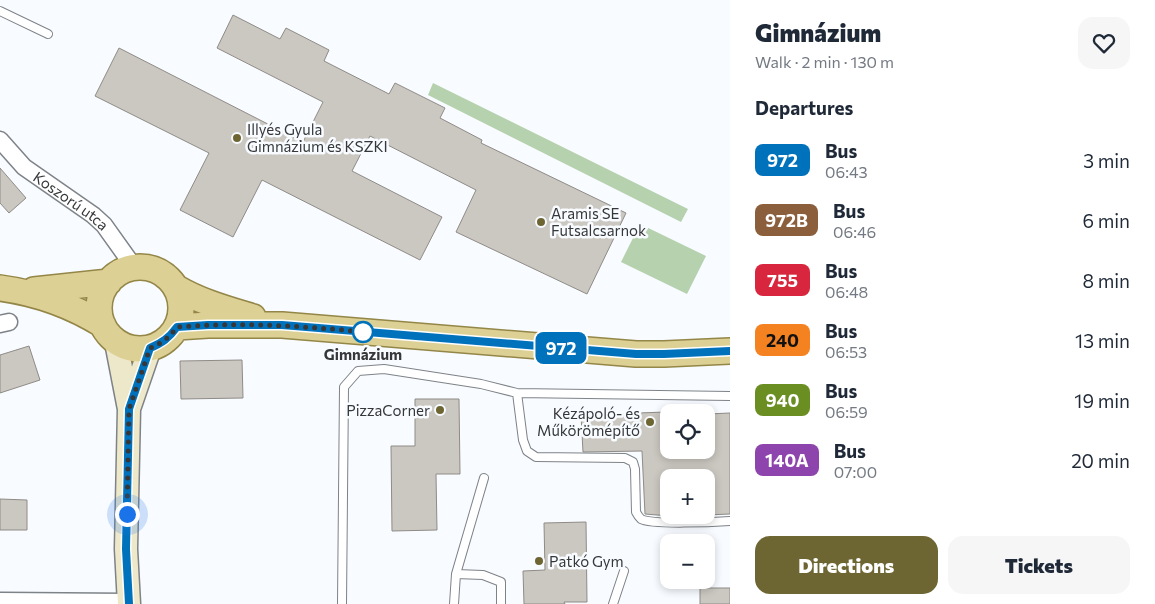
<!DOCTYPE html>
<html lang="en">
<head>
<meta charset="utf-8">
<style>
	body { margin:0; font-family:Commissioner,sans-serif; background:#f6f6f7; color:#1f2937; height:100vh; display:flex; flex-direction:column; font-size:19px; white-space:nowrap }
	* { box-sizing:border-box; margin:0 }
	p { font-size:16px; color:#747a83 }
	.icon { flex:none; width:28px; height:28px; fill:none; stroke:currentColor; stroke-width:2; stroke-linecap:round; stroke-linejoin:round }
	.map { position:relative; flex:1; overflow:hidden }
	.details { display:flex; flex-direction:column; background:#fff; width:425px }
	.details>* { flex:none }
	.badge { padding:0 10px; border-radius:8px; font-size:18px; line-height:32px }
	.tools { position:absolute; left:660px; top:404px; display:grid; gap:10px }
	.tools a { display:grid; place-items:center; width:55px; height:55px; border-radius:10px; background:#fff; box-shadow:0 2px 8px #0003; font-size:25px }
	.you { position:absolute; width:25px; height:25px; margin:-12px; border:4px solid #fff; border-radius:50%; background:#1a73e8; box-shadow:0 0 0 8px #1a73e833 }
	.map>.badge { position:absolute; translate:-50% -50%; box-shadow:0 0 0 2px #fff }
	h2 { padding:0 25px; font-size:19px; line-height:45px }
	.round { display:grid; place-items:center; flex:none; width:52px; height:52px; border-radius:15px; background:#f6f6f7 }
	.overview { display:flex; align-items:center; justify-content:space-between; height:85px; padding:0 25px }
	h1 { font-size:24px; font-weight:800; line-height:38px }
	.cta { display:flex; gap:10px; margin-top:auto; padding:10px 25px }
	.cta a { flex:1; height:58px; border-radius:15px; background:#6d6532; color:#fff; font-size:20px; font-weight:800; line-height:58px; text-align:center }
	.cta a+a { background:#f6f6f7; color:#1f2937 }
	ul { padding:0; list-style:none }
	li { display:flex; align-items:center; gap:15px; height:60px; padding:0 25px }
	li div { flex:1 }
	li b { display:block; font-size:19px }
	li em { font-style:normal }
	li .badge { min-width:55px; font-weight:700; text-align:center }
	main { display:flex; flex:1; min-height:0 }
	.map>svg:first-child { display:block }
	.green { fill:#b5d1ad }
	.building { fill:#cbc7c1; stroke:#8f8b86 }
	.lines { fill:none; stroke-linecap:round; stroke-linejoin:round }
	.lane-casing { stroke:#7e8388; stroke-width:10 }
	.street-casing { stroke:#7e8388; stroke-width:19 }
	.secondary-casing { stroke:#7e8388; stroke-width:25 }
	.primary-casing { stroke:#938647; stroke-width:28 }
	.lane { stroke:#fff; stroke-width:8 }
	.street { stroke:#fff; stroke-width:16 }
	.secondary { stroke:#eee8ca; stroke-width:22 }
	.primary { stroke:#ddd095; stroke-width:25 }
	.line-casing { stroke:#fff; stroke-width:11 }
	.line { stroke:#0072bc; stroke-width:8 }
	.walk { stroke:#353739; stroke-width:5; stroke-dasharray:0 9 }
	.poi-dot { fill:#6d6532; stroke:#f8fbff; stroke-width:2 }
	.stop-dot { fill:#fff; stroke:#0072bc; stroke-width:2.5 }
	.labels { text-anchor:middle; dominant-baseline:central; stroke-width:5; stroke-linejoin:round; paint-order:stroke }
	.poi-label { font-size:15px; fill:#353739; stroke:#f8fbff; text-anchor:start }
	.street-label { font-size:15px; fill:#353739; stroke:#f8fbff }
	.stop-label { font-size:15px; font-weight:bold; fill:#353739; stroke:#f8fbff }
</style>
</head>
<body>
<main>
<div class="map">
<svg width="730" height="604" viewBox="0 0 730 604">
	<rect width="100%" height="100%" fill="#f8fbff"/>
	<!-- green -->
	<path class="green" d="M 433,83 L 688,209 L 681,222 L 428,95 Z
		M 640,224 L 706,256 L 687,294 L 621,262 Z"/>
	<!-- building -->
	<path class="building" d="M 233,15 L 280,39 L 286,28 L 329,50 L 324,61 L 389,94 L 395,83 L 445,108 L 440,118 L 482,140 L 481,143 L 626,213 L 587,294 L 456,232 L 476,190 L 370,136 L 352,171 L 442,217 L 420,260 L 262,180 L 233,237 L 180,210 L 209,153 L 95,96 L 119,48 L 303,142 L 323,102 L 217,48 Z
		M 0,168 L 26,198 L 9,213 L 0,203 Z
		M 29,346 L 40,380 L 0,393 L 0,355 Z
		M 242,360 L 243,398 L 181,399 L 180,361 Z
		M 415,399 L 459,399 L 460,474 L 436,474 L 437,530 L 392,531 L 391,446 L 415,446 Z
		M 666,412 L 669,450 L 706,450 L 706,439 L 709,439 L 708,414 L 730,413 L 730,514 L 706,515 L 706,478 L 669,478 L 669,516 L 645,514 L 642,451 L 583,452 L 581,415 Z
		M 0,499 L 27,500 L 27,530 L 0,530 Z
		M 586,522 L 587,602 L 564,602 L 565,604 L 524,604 L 523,571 L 545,570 L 544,523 Z
		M 700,588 L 730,588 L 730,604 L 700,604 Z"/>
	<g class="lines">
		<!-- lane casing -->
		<g class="lane-casing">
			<path id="lane" d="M 0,11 L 48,34
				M 517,393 L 523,440 L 527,451 L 536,457 L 625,458 L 633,462 L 635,469 L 636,512 C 637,514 640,518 641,519 C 651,525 715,522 730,521
				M 456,574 L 483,575 L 501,582 L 501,604
				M 342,604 L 344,387 L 358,371 L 384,369 L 481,384 L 517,393 L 730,396
				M 454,604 L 456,574 L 484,478
				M 613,604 L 624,571"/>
		</g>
		<!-- street casing -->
		<g class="street-casing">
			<g id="street">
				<path id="s1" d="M 0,140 L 24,167 L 93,215 L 104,225 L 134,267"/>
				<path d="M 0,324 L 9,322"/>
				<path d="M 0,601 L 128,602"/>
			</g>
		</g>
		<!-- secondary casing -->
		<g class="secondary-casing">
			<path id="secondary" d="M 116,342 L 129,409 L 126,549 L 129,604
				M 130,406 L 150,348"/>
		</g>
		<!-- primary casing -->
		<g class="primary-casing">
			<path id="primary" d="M99 308a41 41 0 1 1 82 0a41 41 0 1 1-82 0Z
				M 0,288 C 37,293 71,305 103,325
				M 177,288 C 201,302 227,309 253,317
				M 34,290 L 109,282
				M 177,327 L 208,325 L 282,325 L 636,354 L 664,354 L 730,351"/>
		</g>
		<!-- lane -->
		<use href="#lane" class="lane"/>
		<!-- street -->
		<use href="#street" class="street"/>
		<!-- secondary -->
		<use href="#secondary" class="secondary"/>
		<!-- primary -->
		<use href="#primary" class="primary"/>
	</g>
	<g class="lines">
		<!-- line casing -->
		<g class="line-casing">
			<path id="line" d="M 129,604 L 126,549 L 129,409 L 150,348 C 162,343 169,338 177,327 L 208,325 L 282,325 L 636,354 L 664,354 L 730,351"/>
		</g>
		<!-- line -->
		<use href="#line" class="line"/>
		<!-- walk -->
		<path class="walk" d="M 127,514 L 129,409 L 150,348 C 162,343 169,338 177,327 C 240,322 302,326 365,332 L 363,332"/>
	</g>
	<!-- markers -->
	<g class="poi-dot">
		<circle cx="237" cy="138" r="5"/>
		<circle cx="541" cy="222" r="5"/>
		<circle cx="440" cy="410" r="5"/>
		<circle cx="650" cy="422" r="5"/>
		<circle cx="539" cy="561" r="5"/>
	</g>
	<circle class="stop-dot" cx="363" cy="332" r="10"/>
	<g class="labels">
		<!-- poi labels -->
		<g class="poi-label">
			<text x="247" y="129">Illyés Gyula<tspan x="247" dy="17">Gimnázium és KSZKI</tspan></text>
			<text x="551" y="213">Aramis SE<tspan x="551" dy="17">Futsalcsarnok</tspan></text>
			<text x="430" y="410" text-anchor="end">PizzaCorner</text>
			<text x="640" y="413" text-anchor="end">Kézápoló- és<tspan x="640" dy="17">Műkörömépítő</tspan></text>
			<text x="549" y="561">Patkó Gym</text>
		</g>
		<!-- street labels -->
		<g class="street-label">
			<text stroke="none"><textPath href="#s1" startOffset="94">Koszorú utca</textPath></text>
		</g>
		<!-- stop labels -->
		<g class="stop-label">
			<text x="363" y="354">Gimnázium</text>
		</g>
	</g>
</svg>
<div class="tools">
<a><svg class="icon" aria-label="locate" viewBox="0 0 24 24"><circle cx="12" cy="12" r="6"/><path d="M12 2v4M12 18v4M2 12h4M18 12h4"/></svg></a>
<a>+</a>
<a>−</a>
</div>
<div class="you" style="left:127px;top:514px"></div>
<b class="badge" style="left:561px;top:348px;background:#0072bc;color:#fff">972</b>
</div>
<section class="details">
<div class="overview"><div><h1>Gimnázium</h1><p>Walk · 2 min · 130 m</p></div><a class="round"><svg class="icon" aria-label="heart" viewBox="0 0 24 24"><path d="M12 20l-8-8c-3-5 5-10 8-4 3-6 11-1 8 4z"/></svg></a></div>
<h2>Departures</h2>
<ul>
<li><span class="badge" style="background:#0072bc;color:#fff">972</span><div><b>Bus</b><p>06:43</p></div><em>3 min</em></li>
<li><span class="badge" style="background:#8b5e3c;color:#fff">972B</span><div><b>Bus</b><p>06:46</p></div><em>6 min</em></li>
<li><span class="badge" style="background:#d7263d;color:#fff">755</span><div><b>Bus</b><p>06:48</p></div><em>8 min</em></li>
<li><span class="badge" style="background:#f58220;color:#111">240</span><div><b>Bus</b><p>06:53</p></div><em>13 min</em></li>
<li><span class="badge" style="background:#6b8e23;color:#fff">940</span><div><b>Bus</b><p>06:59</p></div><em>19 min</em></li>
<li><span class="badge" style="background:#8e44ad;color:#fff">140A</span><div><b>Bus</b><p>07:00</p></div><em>20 min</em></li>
</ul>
<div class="cta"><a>Directions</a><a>Tickets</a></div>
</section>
</main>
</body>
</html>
